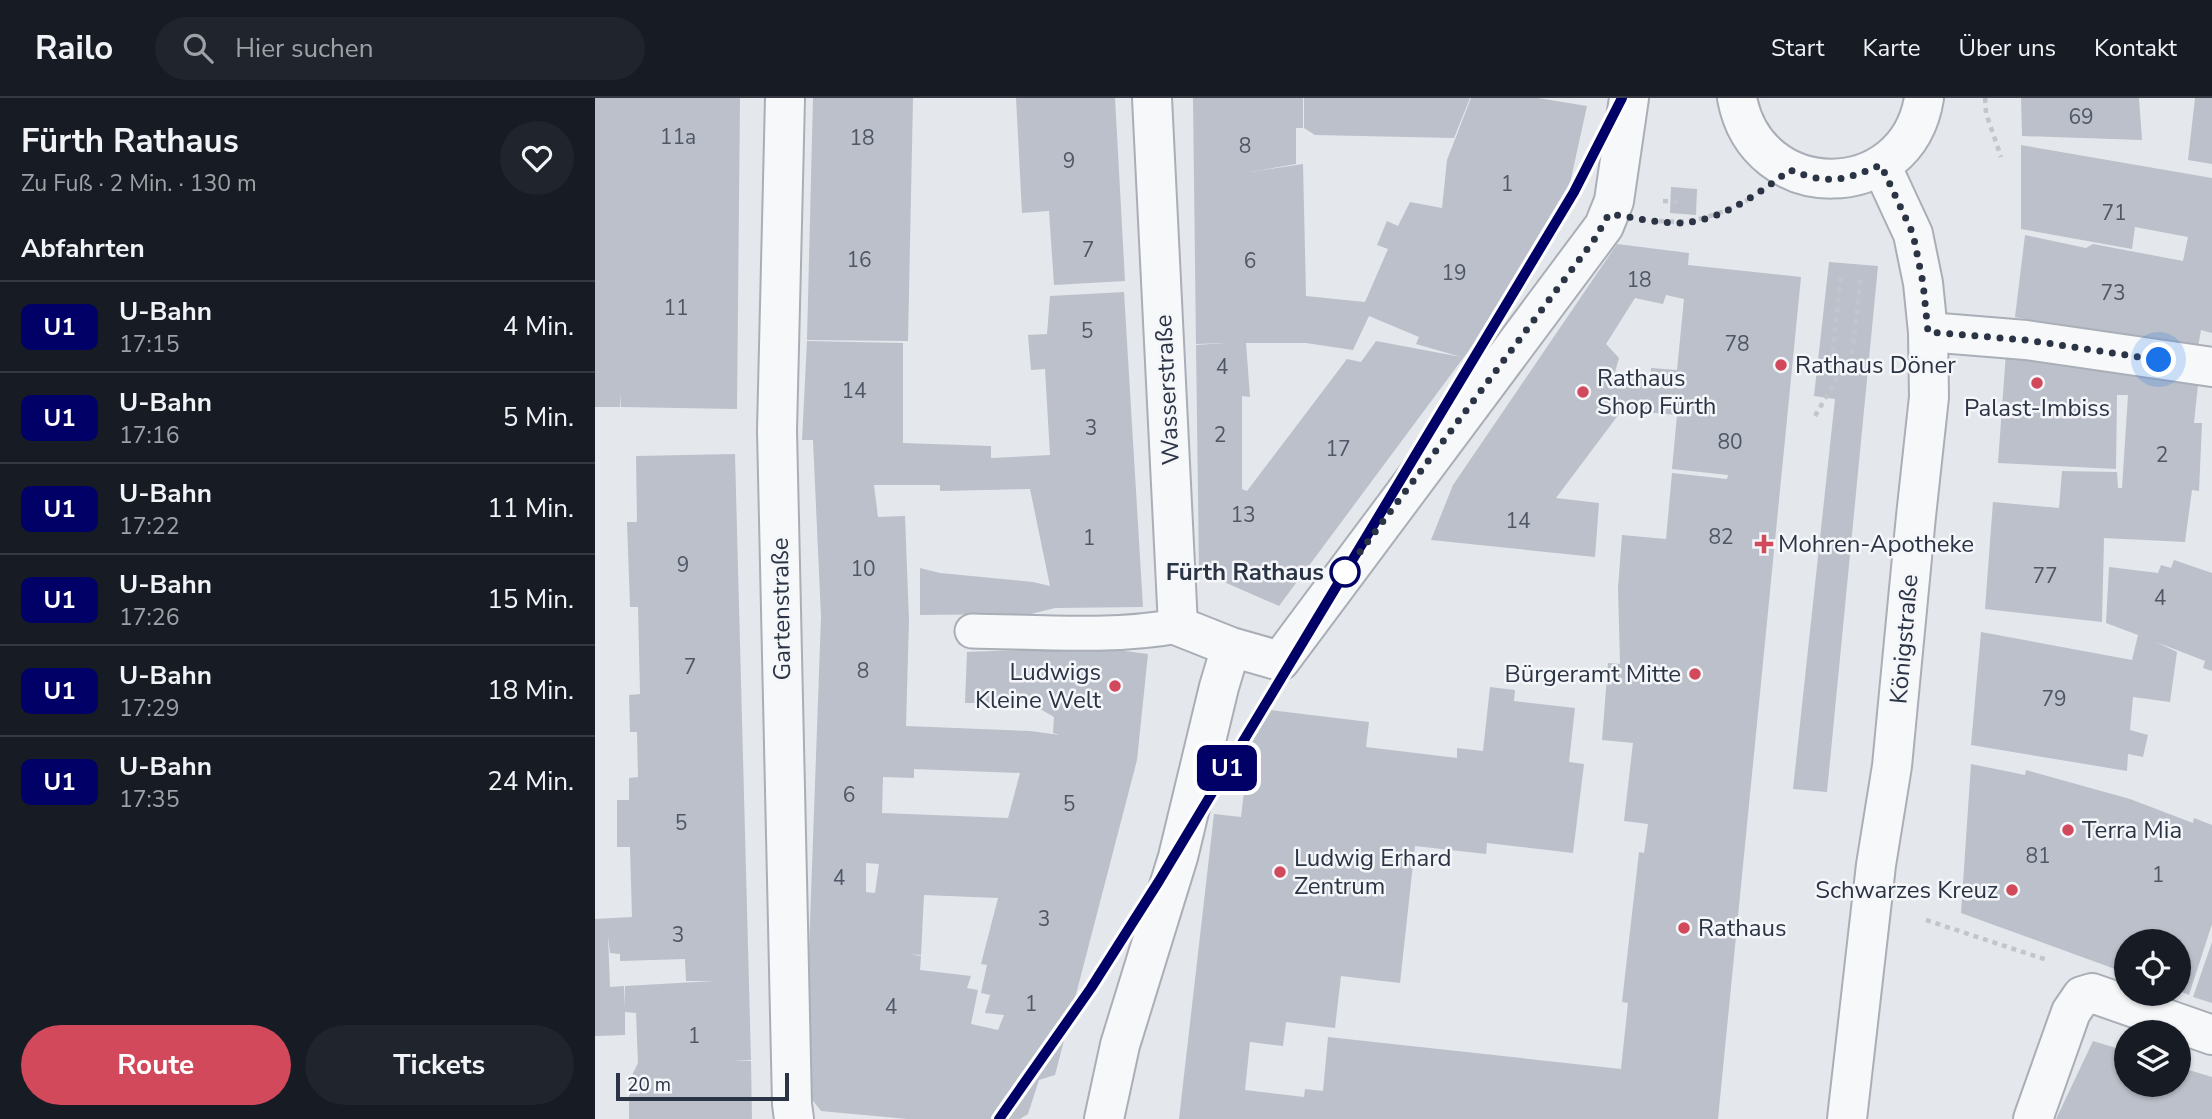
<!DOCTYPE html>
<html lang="de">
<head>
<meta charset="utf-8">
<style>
	body { margin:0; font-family:"Nunito Sans",sans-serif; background:#20242c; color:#f1f3f6; height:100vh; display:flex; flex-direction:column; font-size:26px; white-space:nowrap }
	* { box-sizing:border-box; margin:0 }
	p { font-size:23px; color:#9ea1a6 }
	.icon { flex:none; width:38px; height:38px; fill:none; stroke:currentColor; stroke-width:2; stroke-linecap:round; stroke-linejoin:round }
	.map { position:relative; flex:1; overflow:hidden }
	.details { display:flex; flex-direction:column; background:#171b24; width:595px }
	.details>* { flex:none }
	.badge { padding:0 14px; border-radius:10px; font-size:24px; line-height:46px }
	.tools { position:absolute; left:1519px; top:831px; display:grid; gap:14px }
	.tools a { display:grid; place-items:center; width:77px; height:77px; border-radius:50%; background:#171b24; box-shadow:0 2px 5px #0004; font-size:35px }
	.scale { position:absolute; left:21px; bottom:18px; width:173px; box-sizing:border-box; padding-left:7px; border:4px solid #2b3445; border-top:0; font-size:19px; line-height:24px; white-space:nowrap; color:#2b3445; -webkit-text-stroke:5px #f4f6f9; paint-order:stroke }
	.you { position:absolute; width:35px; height:35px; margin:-18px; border:5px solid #fff; border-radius:50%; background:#1a73e8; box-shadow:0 0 0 10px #1a73e833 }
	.map>.badge { position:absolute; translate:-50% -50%; box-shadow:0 0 0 4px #fff }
	h2 { padding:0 21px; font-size:26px; line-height:63px }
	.round { display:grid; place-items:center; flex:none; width:74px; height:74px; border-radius:37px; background:#20242c }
	.summary { display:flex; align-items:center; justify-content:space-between; height:119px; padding:0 21px }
	h1 { font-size:33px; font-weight:700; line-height:52px }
	.button { display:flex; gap:14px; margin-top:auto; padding:14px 21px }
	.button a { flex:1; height:80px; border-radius:42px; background:#d1495b; color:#fff; font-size:28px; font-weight:700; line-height:80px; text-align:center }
	.button a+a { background:#20242c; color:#f1f3f6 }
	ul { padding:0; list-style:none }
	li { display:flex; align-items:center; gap:21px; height:91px; padding:0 21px; border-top:2px solid #363941 }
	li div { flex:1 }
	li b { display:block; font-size:26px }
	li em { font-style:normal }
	li .badge { min-width:77px; font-weight:700; text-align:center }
	header { display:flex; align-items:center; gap:42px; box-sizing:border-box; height:98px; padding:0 35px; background:#171b24; border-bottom:2px solid #363941 }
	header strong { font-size:33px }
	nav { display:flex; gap:38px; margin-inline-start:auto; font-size:24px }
	.search { width:490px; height:63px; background:#20242c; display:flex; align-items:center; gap:18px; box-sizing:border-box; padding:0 24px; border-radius:38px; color:#9ea1a6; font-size:26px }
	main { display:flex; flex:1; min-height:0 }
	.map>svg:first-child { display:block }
	.building { fill:#bbc0ca; fill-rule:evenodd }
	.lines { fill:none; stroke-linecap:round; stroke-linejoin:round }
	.lane-casing { stroke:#a9aeb7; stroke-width:37 }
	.street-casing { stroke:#a9aeb7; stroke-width:42 }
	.path { stroke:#c2c5cb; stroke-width:4.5; stroke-dasharray:5 5; stroke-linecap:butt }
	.lane { stroke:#f7f8fa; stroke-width:33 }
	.street { stroke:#f7f8fa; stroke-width:38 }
	.line-casing { stroke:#fff; stroke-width:16 }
	.line { stroke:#006; stroke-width:10 }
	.walk { stroke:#2b3445; stroke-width:7; stroke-dasharray:0 12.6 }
	.poi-dot { fill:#d1495b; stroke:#f4f6f9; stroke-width:2.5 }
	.stop-dot { fill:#fff; stroke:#006; stroke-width:3.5 }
	.labels { text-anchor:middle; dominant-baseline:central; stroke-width:5; stroke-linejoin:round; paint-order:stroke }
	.number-label { font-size:21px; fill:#4f5766 }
	.poi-label { font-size:24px; fill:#2b3445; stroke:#f4f6f9; text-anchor:start }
	.street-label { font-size:24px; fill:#2b3445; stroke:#f4f6f9 }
	.stop-label { font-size:24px; font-weight:bold; fill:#2b3445; stroke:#f4f6f9; text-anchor:end }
</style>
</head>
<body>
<header>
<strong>Railo</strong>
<div class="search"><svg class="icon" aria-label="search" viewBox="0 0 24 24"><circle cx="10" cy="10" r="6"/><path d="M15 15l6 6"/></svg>Hier suchen</div>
<nav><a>Start</a><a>Karte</a><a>Über uns</a><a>Kontakt</a></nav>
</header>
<main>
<section class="details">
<div class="summary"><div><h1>Fürth Rathaus</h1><p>Zu Fuß · 2 Min. · 130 m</p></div><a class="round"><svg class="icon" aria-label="heart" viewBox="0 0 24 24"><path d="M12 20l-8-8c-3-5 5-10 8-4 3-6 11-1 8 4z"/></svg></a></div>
<h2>Abfahrten</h2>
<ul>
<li><span class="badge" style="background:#006;color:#fff">U1</span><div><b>U-Bahn</b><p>17:15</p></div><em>4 Min.</em></li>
<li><span class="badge" style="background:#006;color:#fff">U1</span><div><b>U-Bahn</b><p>17:16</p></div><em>5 Min.</em></li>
<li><span class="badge" style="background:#006;color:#fff">U1</span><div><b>U-Bahn</b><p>17:22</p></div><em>11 Min.</em></li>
<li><span class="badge" style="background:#006;color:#fff">U1</span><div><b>U-Bahn</b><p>17:26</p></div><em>15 Min.</em></li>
<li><span class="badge" style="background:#006;color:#fff">U1</span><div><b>U-Bahn</b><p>17:29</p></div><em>18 Min.</em></li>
<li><span class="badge" style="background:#006;color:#fff">U1</span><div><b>U-Bahn</b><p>17:35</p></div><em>24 Min.</em></li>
</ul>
<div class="button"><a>Route</a><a>Tickets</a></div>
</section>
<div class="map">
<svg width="1617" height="1021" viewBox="0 0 1617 1021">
	<rect width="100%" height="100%" fill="#e4e7ec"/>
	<!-- building -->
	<path class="building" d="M 0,0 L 145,0 L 142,311 L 26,309 L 25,296 L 25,309 L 0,309 Z
		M 218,0 L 318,0 L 313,243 L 212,242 Z
		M 421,0 L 520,0 L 530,183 L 459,187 L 454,113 L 427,115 Z
		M 598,0 L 708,0 L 708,30 L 701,30 L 701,66 L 656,74 L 708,66 L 711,198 L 770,204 L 793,151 L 782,147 L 792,123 L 803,128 L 815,104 L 847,110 L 852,62 L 876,0 L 943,0 L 992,8 L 964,135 L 869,259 L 684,508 L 604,473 L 601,247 L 631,245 L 601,246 ZM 774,218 L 824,239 L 821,246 L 866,259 L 781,243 L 766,264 L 752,261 L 652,393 L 647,391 L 647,298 L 655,299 L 651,245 L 711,245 L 758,252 Z
		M 709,0 L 875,0 L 859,40 L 720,37 L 709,30 Z
		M 1426,0 L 1544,0 L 1547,42 L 1427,38 Z
		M 1600,0 L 1617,0 L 1617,66 L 1593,62 Z
		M 1426,47 L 1617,80 L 1617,235 L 1606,232 L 1602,255 L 1420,219 L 1430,137 L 1491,150 L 1498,146 L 1588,163 L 1593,139 L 1540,129 L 1537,151 L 1426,131 Z
		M 1076,89 L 1102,91 L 1101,117 L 1075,115 Z
		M 1022,146 L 1094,155 L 1093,167 L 1206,179 L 1123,1021 L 584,1021 L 619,716 L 646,719 L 659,610 L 774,624 L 771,649 L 862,660 L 862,650 L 888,653 L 895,589 L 920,592 L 919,603 L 980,610 L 974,664 L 989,666 L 978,755 L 892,745 L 891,756 L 820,748 L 805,885 L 746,878 L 740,930 L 691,924 L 688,948 L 655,944 L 650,992 L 709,999 L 710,991 L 728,993 L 733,939 L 1026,971 L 1033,905 L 1027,904 L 1044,754 L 1049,755 L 1053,726 L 1029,723 L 1038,645 L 1007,642 L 1013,565 L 1025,566 L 1023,490 L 1027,437 L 1071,441 L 1077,375 L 1132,381 L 1133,377 L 1077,371 L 1082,317 L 1027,312 L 961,400 L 1004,405 L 1000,459 L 836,442 L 858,387 ZM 1071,197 L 1089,201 L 1082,272 L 1056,270 L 1056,277 L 1020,274 L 1024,260 L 1011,246 L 1040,200 L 1068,206 Z
		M 1234,164 L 1283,168 L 1232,694 L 1198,691 L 1240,301 L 1219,298 Z
		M 529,194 L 548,509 L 460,510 L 436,516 L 325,517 L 325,470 L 345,475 L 438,484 L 455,488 L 435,391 L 345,393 L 345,387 L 279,387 L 283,419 L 310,418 L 314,522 L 311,628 L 435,633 L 465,637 L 458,635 L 459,619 L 435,605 L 370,605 L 372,554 L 499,549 L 553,556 L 542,662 L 460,977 L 444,982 L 433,1016 L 425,1021 L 312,1021 L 226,1013 L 209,991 L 226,519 L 218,342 L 207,342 L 212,243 L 308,245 L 308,345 L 396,348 L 396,360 L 455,357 L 450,271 L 436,272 L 433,237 L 452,236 L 455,198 ZM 319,671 L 425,675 L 413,720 L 287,715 L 288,679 L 319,680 ZM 271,765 L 284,766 L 280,795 L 271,794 ZM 329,797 L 403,800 L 386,866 L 392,867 L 386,895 L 395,897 L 390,915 L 409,917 L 403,932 L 376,926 L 383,892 L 372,890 L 376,878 L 325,872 L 326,858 L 315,856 L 326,857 Z
		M 1411,254 L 1604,277 L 1599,325 L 1607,325 L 1604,393 L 1597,392 L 1590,444 L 1509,440 L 1507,524 L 1390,511 L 1398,404 L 1464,410 L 1467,373 L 1522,374 L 1523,390 L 1527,390 L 1533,297 L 1522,297 L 1521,371 L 1403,365 Z
		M 140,356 L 156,962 L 139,963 L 156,963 L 157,1021 L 34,1021 L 34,983 L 43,965 L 41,915 L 30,914 L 30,937 L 0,938 L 0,821 L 37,819 L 35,749 L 22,749 L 22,702 L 34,702 L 34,680 L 43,679 L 42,634 L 35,634 L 34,597 L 45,596 L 43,509 L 35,509 L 32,424 L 42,424 L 41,358 ZM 13,838 L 15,855 L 25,856 L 25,863 L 90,861 L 91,883 L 119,883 L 30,888 L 30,911 L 29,888 L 15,889 Z
		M 1579,462 L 1617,475 L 1617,573 L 1608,570 L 1610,563 L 1561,544 L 1582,554 L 1575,604 L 1538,599 L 1535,632 L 1553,637 L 1548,659 L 1533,656 L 1532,673 L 1376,647 L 1386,534 L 1537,562 L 1543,537 L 1511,525 L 1514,469 L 1563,475 L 1566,467 L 1576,470 Z
		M 1376,666 L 1430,677 L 1431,672 L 1535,701 L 1598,725 L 1599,720 L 1617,727 L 1617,826 L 1594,897 L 1584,893 L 1584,844 L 1531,844 L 1531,875 L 1366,815 Z
		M 1617,844 L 1617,905 L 1598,899 Z
		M 1498,943 L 1531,953 L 1531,987 L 1584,987 L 1584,969 L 1617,979 L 1617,1021 L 1461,1021 Z"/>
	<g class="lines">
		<!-- lane casing -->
		<g class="lane-casing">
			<path id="lane" d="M 377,533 C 443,534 519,540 583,528"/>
		</g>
		<!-- street casing -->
		<g class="street-casing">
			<path id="street" d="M 190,0 L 182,332 L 197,1006 L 199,1021
				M 557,0 L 583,528 L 636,549 L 685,563 L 1009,128 L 1019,103 L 1034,0
				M 1142,0 C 1162,108 1312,107 1329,0
				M 1333,234 L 1431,242 L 1617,269
				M 509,1021 L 525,947 L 583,759 L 624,589 L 636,549
				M 1252,1021 L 1281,767 L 1297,668 L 1321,418 L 1334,299 L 1333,234 L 1328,185 L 1318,136 L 1286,67
				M 1438,1021 L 1476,914 L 1487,898 L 1497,895 L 1617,937"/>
		</g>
		<!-- path -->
		<path class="path" d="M 1390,0 L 1391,15 L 1406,59
			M 1068,103 L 1088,104
			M 1064,123 C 1099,126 1121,118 1152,102
			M 1238,254 L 1246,175
			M 1257,256 L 1266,177
			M 1220,318 L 1245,275
			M 1331,822 L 1452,862"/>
		<!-- lane -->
		<use href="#lane" class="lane"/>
		<!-- street -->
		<use href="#street" class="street"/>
	</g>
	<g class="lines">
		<!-- line casing -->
		<g class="line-casing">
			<path id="line" d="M 404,1021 L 496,890 L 564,783 L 979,94 L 1027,0"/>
		</g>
		<!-- line -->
		<use href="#line" class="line"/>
		<!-- walk -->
		<path class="walk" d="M 750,474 L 999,142 L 1014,116 C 1036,119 1057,124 1079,125 C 1123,126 1161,97 1195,72 C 1234,87 1248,83 1286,67 L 1318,136 L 1328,185 L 1333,234 L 1431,242 L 1564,262"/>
	</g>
	<!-- markers -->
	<g class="poi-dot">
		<circle cx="1186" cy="267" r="7"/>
		<circle cx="1442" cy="285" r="7"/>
		<circle cx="988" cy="294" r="7"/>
		<path d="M1165.5 435.5h7v7h7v7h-7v7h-7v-7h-7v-7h7z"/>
		<circle cx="1100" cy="576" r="7"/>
		<circle cx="520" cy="588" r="7"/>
		<circle cx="1473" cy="732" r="7"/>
		<circle cx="685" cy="774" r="7"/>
		<circle cx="1417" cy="792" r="7"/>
		<circle cx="1089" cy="830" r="7"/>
	</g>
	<circle class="stop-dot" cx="750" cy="474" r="14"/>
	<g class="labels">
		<!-- number labels -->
		<g class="number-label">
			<text x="1486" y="19">69</text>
			<text x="83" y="39">11a</text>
			<text x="267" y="40">18</text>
			<text x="650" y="48">8</text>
			<text x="474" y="63">9</text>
			<text x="912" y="86">1</text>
			<text x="1519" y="115">71</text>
			<text x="493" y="152">7</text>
			<text x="264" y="162">16</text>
			<text x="655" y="163">6</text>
			<text x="859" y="175">19</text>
			<text x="1044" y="182">18</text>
			<text x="1518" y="195">73</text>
			<text x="81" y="210">11</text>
			<text x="492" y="233">5</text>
			<text x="1142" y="246">78</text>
			<text x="627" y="269">4</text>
			<text x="259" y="293">14</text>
			<text x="496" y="330">3</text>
			<text x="625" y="337">2</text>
			<text x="1135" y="344">80</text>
			<text x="743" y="351">17</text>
			<text x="1567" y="357">2</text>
			<text x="648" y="417">13</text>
			<text x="923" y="423">14</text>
			<text x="1126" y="439">82</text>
			<text x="494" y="440">1</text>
			<text x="88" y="467">9</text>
			<text x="268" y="471">10</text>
			<text x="1450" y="478">77</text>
			<text x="1565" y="500">4</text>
			<text x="95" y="569">7</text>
			<text x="268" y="573">8</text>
			<text x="1459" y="601">79</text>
			<text x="254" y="697">6</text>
			<text x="474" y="706">5</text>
			<text x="86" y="725">5</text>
			<text x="1443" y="758">81</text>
			<text x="1563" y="777">1</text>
			<text x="244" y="780">4</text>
			<text x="449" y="821">3</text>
			<text x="83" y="837">3</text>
			<text x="436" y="906">1</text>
			<text x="296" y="909">4</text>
			<text x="99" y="938">1</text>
		</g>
		<!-- poi labels -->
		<g class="poi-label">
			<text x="1200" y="267">Rathaus Döner</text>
			<text x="1002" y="280">Rathaus<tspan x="1002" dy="28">Shop Fürth</tspan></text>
			<text x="1442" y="310" text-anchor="middle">Palast-Imbiss</text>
			<text x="1183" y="446">Mohren-Apotheke</text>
			<text x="506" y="574" text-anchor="end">Ludwigs<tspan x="506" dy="28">Kleine Welt</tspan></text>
			<text x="1086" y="576" text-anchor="end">Bürgeramt Mitte</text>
			<text x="1487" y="732">Terra Mia</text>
			<text x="699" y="760">Ludwig Erhard<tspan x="699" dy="28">Zentrum</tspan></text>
			<text x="1403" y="792" text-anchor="end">Schwarzes Kreuz</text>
			<text x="1103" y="830">Rathaus</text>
		</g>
		<!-- street labels -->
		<g class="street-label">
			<text transform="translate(572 292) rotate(-93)">Wasserstraße</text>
			<text transform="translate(186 511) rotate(-91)">Gartenstraße</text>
			<text transform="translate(1309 541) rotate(-85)">Königstraße</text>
		</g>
		<!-- stop labels -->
		<g class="stop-label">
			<text x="729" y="474">Fürth Rathaus</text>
		</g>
	</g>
</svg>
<div class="tools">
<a><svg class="icon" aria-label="locate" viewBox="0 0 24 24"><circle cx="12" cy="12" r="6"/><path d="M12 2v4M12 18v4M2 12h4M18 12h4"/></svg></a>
<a><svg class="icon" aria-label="layers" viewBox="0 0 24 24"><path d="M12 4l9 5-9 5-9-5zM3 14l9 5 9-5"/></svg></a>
</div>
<div class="scale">20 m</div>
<div class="you" style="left:1564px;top:262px"></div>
<b class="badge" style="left:632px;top:670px;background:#006;color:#fff">U1</b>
</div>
</main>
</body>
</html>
